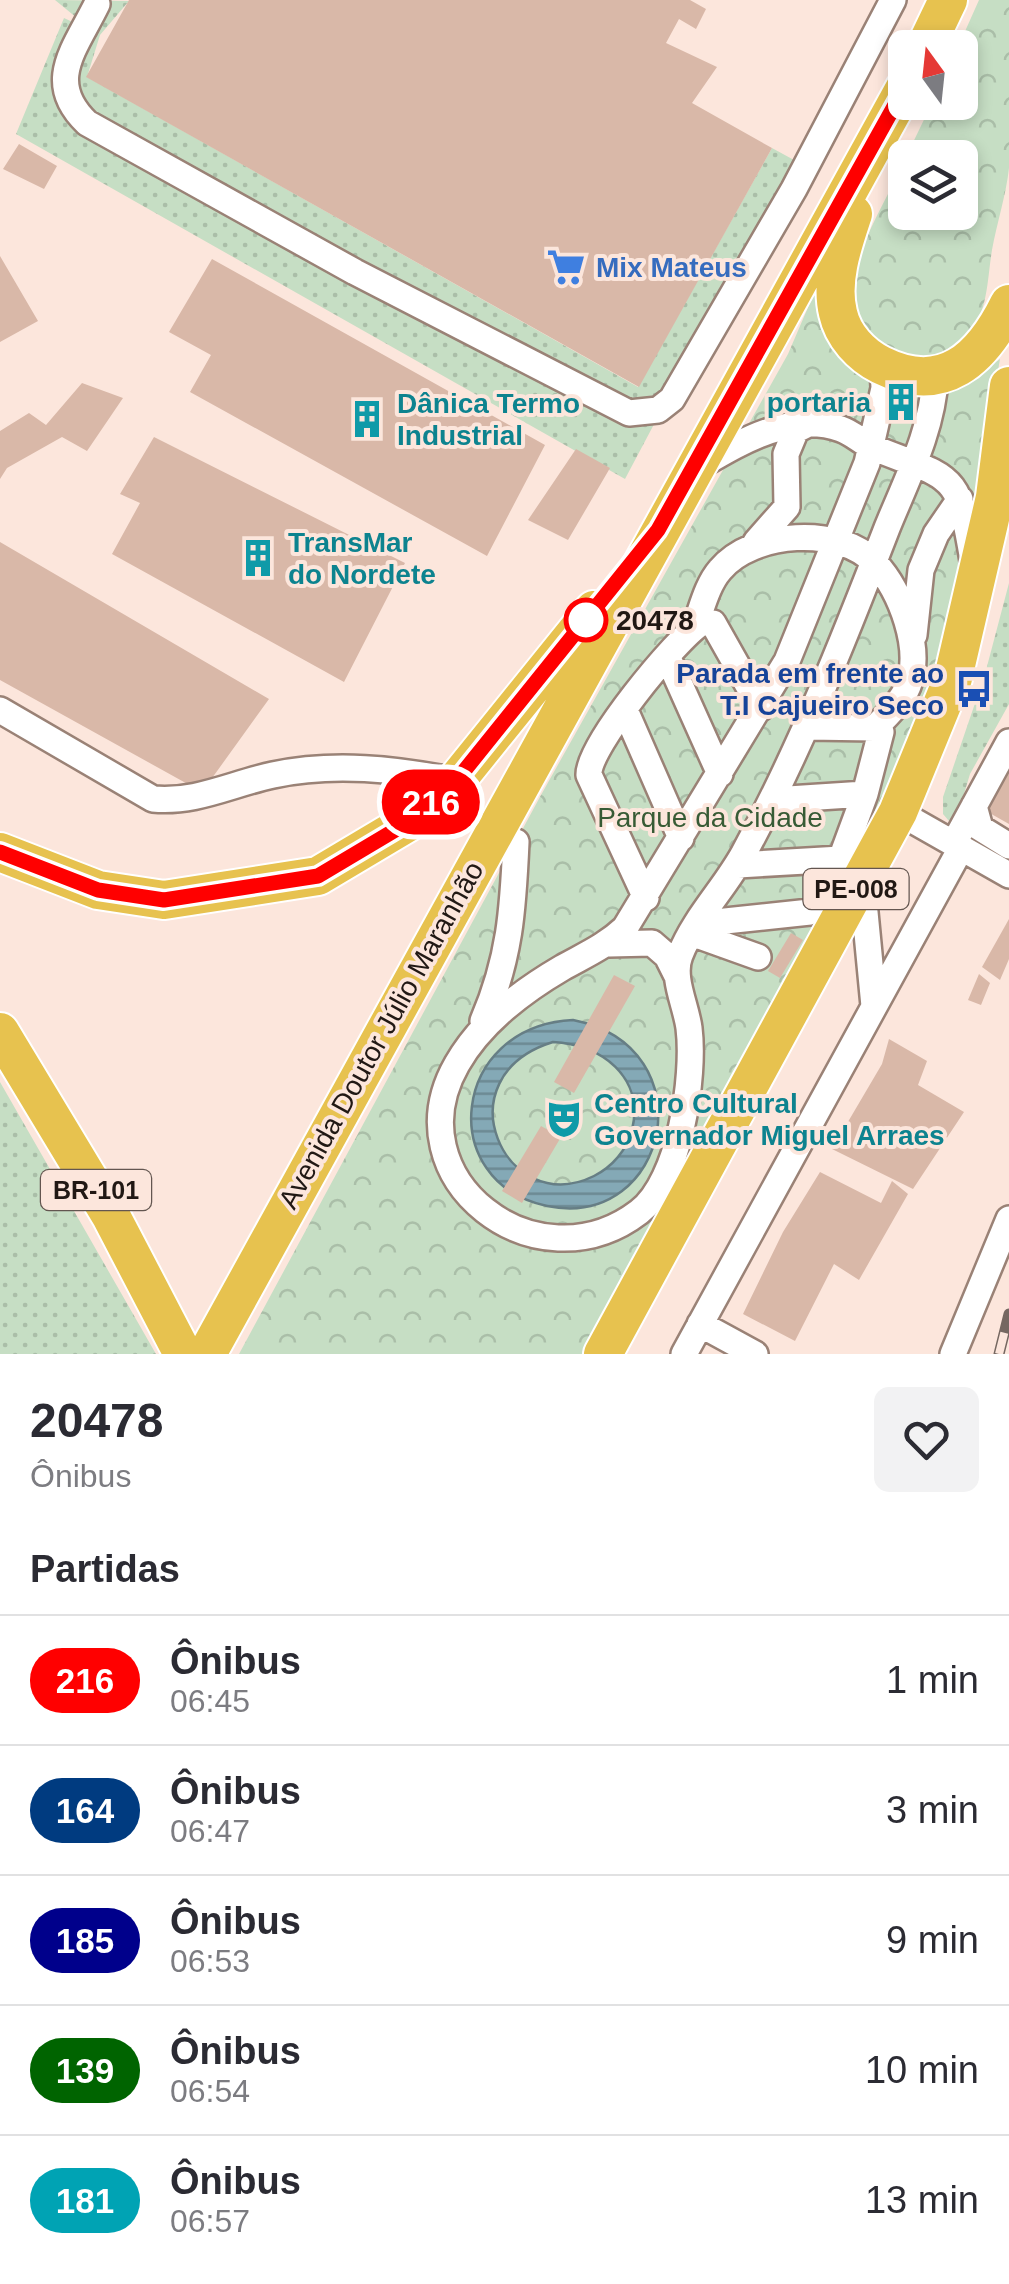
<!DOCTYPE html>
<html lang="pt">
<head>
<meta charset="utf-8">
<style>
	body { margin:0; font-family:Arial,sans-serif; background:#f2f2f3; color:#2b2b33; height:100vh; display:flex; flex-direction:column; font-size:38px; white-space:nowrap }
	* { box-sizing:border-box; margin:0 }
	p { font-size:32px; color:#7c7c81 }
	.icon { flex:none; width:55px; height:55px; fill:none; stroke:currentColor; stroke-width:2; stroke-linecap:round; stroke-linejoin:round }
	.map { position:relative; height:1354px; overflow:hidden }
	.panel { display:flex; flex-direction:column; background:#fff; flex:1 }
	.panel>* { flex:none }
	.badge { padding:0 20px; border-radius:32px; font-size:35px; line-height:65px }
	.needle { width:65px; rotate:345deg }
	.controls { position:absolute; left:888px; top:30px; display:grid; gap:20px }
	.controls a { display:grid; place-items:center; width:90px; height:90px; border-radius:15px; background:#fff; box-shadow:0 5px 15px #0003; font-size:50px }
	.map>.badge { position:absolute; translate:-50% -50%; box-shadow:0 0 0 5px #fff }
	h2 { padding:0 30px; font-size:38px; line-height:90px }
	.round { display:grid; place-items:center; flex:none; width:105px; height:105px; border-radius:15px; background:#f2f2f3 }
	.overview { display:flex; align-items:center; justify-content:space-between; height:170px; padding:0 30px }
	h1 { font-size:48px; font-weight:800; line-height:75px }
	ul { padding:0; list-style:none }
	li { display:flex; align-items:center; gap:30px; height:130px; padding:0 30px; border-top:2px solid #e1e1e2 }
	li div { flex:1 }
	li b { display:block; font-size:38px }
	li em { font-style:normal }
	li .badge { min-width:110px; font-weight:700; text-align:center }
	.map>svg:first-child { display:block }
	.grass { fill:url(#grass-dots) }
	.park { fill:url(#park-crowns) }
	.water { fill:url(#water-rules); stroke:#667e85; stroke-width:2.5; fill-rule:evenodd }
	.building { fill:#d9b8a8 }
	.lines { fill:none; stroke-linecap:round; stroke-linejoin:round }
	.minor-casing { stroke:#9a8276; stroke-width:30 }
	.highway-casing { stroke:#fff; stroke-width:42 }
	.minor { stroke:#fff; stroke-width:25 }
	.highway { stroke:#e7c24f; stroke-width:38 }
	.rail-casing { stroke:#756761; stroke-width:11 }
	.rail { stroke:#fce6dc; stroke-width:8; stroke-dasharray:22; stroke-linecap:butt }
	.line-casing { stroke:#fff; stroke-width:22 }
	.line { stroke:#f00; stroke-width:15 }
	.stop-dot { fill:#fff; stroke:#f00; stroke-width:5 }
	.labels { text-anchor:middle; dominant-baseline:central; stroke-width:8; stroke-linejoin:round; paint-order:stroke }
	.shield { fill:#fce6dc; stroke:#635650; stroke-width:2.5 }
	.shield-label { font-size:25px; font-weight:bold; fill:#211814 }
	.shop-label { font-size:28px; font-weight:bold; fill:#366cbe; stroke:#fce6dc; text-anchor:start }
	.culture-label { font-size:28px; font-weight:bold; fill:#0d838f; stroke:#fce6dc; text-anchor:start }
	.stop-label { font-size:28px; font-weight:bold; fill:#211814; stroke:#fce6dc; text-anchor:start }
	.transit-label { font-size:28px; font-weight:bold; fill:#164399; stroke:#fce6dc; text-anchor:end }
	.park-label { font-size:28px; fill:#375b35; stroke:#fce6dc }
	.street-label { font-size:28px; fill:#211814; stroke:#fce6dc }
</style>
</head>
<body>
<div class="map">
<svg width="1009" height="1354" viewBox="0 0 1009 1354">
	<defs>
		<pattern id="grass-dots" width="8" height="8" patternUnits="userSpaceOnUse" patternTransform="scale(2.5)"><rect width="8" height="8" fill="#c6dec4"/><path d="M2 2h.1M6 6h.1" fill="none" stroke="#aabea8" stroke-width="1.8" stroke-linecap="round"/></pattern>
		<pattern id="park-crowns" width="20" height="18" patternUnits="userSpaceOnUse" patternTransform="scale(2.5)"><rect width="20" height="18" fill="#c6dec4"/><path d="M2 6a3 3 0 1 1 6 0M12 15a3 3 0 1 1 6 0" fill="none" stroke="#aabea8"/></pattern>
		<pattern id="water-rules" width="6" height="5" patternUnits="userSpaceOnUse" patternTransform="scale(2.5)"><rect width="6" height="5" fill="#84a9b6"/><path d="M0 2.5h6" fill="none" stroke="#6c8993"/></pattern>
	</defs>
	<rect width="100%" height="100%" fill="#fce6dc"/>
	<!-- grass -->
	<path class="grass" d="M 55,0 L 129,1 L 100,35 L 87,77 L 638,387 L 772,148 L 794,160 L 625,479 L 16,134 L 64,18 L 94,32 Z
		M 1009,583 L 1009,704 L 970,774 L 954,827 L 943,814 L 943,797 L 985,674 Z
		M 0,1082 L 156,1354 L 0,1354 Z"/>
	<!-- park -->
	<path class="park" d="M 979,0 L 1009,0 C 1009,55 1009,113 1009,168 C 1006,195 997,223 992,250 C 988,274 988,303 976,324 C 943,385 852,353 854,287 C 856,245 888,198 905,160 L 905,212 L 960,212 L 960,158 L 906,157 L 932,103 L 960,102 L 958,47 Z
		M 818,284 L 840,347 L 970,380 L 1000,359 L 966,557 L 930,715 L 589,1354 L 239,1354 L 541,795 L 788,354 Z"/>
	<!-- water -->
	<path class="water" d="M 573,1020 C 709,1047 669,1231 547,1206 C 435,1183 450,1026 573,1020 ZM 553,1042 C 601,1044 645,1077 632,1130 C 627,1150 612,1167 594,1176 C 505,1220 440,1077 553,1042 Z"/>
	<!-- building -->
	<path class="building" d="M 129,0 L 690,0 L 706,9 L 696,29 L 679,19 L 666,43 L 717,67 L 692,103 L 772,148 L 639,387 L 86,77 Z
		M 19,144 L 57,166 L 44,189 L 3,169 Z
		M 0,256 L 38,321 L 0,342 Z
		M 212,259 L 545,445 L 487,556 L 190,392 L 211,355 L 169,332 Z
		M 82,383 L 123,398 L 87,451 L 62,437 L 7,468 L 0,479 L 0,431 L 29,413 L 46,425 Z
		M 896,394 L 909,398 L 905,411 L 892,407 Z
		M 154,437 L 405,563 L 344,682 L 112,554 L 140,503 L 120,494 Z
		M 576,449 L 610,468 L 568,540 L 528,520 Z
		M 0,542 L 269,699 L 202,792 L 0,680 Z
		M 1009,770 L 1009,824 L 986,811 Z
		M 1009,919 L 1009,959 L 1000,980 L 982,967 Z
		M 791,933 L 803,940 L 780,978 L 768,971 Z
		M 979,974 L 990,983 L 981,1005 L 968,1000 Z
		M 614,975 L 635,986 L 574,1093 L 554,1082 Z
		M 889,1039 L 927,1061 L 918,1085 L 964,1112 L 913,1189 L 832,1149 L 882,1064 Z
		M 541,1126 L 561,1137 L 522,1203 L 502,1191 Z
		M 820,1172 L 881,1203 L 892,1181 L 908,1194 L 859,1280 L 834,1264 L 795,1341 L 743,1314 L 783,1232 Z"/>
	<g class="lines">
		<!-- minor casing -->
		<g class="minor-casing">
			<path id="minor" d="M 97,4 C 75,49 44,82 87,123 L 355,272 L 629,413 L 658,410 L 672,399 L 794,189 L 893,0
				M 883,366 L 884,388 L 867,463 L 787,661 L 625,928 C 606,946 585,955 562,968 C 521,992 481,1022 457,1064 C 391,1179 537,1290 639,1212 C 680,1181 695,1076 689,1028 C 686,1005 671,977 680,955 C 695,917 725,888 744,853 C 801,748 844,639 887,528 C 906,481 933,429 935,378
				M 698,467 C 739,443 790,411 841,429 C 853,433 862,443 874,448 C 954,480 958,470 973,561
				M 756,542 L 787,507 L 786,454 L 796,430 L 806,425
				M 695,626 C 702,608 707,585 720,570 C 752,531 840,525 875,563 C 901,591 923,649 908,686 C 901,703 887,715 875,728
				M 914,635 L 921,570 L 936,534 L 960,499
				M 668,658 L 720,774
				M 0,710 L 153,799 C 196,803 231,784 273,775 C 334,762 396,769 456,781
				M 625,710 L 681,838
				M 807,727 L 875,728 L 881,732 L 865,794
				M 773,800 L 865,794 L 841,859
				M 974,806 L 980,828 L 1009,846
				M 898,812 L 1009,875
				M 954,843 L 1009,742
				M 862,881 L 874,1006
				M 646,898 L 589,775 C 587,747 676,639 701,623 L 713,623 L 761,708
				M 697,924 L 810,912 L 820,902 L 841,859 L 738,865
				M 691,933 L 758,957
				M 609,944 L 652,943 L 667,956 L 676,974
				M 483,1021 C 510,958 513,910 516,842
				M 700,1324 L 755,1354
				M 684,1354 L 961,848
				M 953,1354 L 1009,1219"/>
		</g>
		<!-- highway casing -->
		<g class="highway-casing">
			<path id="highway" d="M 925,48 L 948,0
				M 853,214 C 843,244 830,280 838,313 C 843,336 861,355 881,365 C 943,396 982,359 1009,304
				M 0,852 L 98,890 L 164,900 L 318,876 L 407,823 L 456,781 L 594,610
				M 0,1032 L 111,1216 L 183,1354
				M 207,1354 L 905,88
				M 603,1354 L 898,812 L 953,678 L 995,497 L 1009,386"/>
		</g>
		<!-- minor -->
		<use href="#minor" class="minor"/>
		<!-- highway -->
		<use href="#highway" class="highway"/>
		<!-- rail casing -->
		<g class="rail-casing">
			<path id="rail" d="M 999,1354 L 1009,1314"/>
		</g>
		<!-- rail -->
		<use href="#rail" class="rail"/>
	</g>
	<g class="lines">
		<!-- line casing -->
		<g class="line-casing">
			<path id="line" d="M 0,852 L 98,890 L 164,900 L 318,876 L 407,823 L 456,781 L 658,530 L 905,87"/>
		</g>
		<!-- line -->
		<use href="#line" class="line"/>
	</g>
	<!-- icons -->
	<defs>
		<g id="supermarket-bare" transform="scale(3)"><path d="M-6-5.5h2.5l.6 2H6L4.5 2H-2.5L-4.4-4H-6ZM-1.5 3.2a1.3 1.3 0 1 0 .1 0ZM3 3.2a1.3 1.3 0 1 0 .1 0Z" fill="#3f7fe0" stroke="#fce6dc" stroke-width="2.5" paint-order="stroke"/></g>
		<g id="building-bare" transform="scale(3)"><path d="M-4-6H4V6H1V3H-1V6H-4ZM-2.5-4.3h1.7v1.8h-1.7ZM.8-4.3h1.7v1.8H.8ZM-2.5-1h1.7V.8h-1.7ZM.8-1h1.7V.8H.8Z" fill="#0f9aa8" stroke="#fce6dc" stroke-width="2.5" paint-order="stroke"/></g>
		<g id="bus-bare" transform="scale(3)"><path d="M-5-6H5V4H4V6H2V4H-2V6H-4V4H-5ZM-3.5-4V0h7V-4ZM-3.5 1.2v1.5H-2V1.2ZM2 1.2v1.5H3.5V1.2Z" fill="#1a4fb4" stroke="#fce6dc" stroke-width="2.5" paint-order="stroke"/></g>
		<g id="theatre-bare" transform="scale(3)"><path d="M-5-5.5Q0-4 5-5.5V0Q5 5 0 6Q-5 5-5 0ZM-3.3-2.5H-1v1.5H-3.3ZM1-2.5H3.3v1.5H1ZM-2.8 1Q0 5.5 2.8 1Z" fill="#0f9aa8" stroke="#fce6dc" stroke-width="2.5" paint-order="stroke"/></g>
	</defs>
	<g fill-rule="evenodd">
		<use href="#supermarket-bare" x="566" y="267"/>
		<use href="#building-bare" x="901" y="402"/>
		<use href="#building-bare" x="367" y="419"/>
		<use href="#building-bare" x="258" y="558"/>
		<use href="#bus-bare" x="974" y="689"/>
		<use href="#theatre-bare" x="564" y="1119"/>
	</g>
	<!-- markers -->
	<circle class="stop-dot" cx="586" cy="620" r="20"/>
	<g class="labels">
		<!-- shield labels -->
		<g class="shield">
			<rect x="803.5" y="869" width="105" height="40" rx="8"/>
			<rect x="41" y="1170" width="110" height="40" rx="8"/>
		</g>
		<g class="shield-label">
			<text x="856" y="889">PE-008</text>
			<text x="96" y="1190">BR-101</text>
		</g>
		<!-- shop labels -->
		<g class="shop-label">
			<text x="596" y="267">Mix Mateus</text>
		</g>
		<!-- culture labels -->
		<g class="culture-label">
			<text x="871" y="402" text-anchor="end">portaria</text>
			<text x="397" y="403">Dânica Termo<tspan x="397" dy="32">Industrial</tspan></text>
			<text x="288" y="542">TransMar<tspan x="288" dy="32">do Nordete</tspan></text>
			<text x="594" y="1103">Centro Cultural<tspan x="594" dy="32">Governador Miguel Arraes</tspan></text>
		</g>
		<!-- stop labels -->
		<g class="stop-label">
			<text x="616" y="620">20478</text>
		</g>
		<!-- transit labels -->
		<g class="transit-label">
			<text x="944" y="673">Parada em frente ao<tspan x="944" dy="32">T.I Cajueiro Seco</tspan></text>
		</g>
		<!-- park labels -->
		<g class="park-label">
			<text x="710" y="817">Parque da Cidade</text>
		</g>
		<!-- street labels -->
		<g class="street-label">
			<text transform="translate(381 1035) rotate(-61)">Avenida Doutor Júlio Maranhão</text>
		</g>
	</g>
</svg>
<div class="controls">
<a><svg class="needle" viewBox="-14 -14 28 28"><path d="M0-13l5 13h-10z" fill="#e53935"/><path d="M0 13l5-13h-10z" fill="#7c7c81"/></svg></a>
<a><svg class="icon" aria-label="layers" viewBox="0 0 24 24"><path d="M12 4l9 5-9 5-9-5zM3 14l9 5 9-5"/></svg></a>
</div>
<b class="badge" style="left:431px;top:802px;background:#f00;color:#fff">216</b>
</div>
<section class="panel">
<div class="overview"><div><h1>20478</h1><p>Ônibus</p></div><a class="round"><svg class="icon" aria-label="heart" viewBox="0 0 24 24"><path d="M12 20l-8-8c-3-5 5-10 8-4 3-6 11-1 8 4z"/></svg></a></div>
<h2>Partidas</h2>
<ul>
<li><span class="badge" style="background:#f00;color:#fff">216</span><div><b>Ônibus</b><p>06:45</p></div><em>1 min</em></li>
<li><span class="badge" style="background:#003b80;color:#fff">164</span><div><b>Ônibus</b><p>06:47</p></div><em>3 min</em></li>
<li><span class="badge" style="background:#00008b;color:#fff">185</span><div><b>Ônibus</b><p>06:53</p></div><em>9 min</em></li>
<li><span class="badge" style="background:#006400;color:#fff">139</span><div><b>Ônibus</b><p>06:54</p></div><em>10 min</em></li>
<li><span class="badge" style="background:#00a3b4;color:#fff">181</span><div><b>Ônibus</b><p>06:57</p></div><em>13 min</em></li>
</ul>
</section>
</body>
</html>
